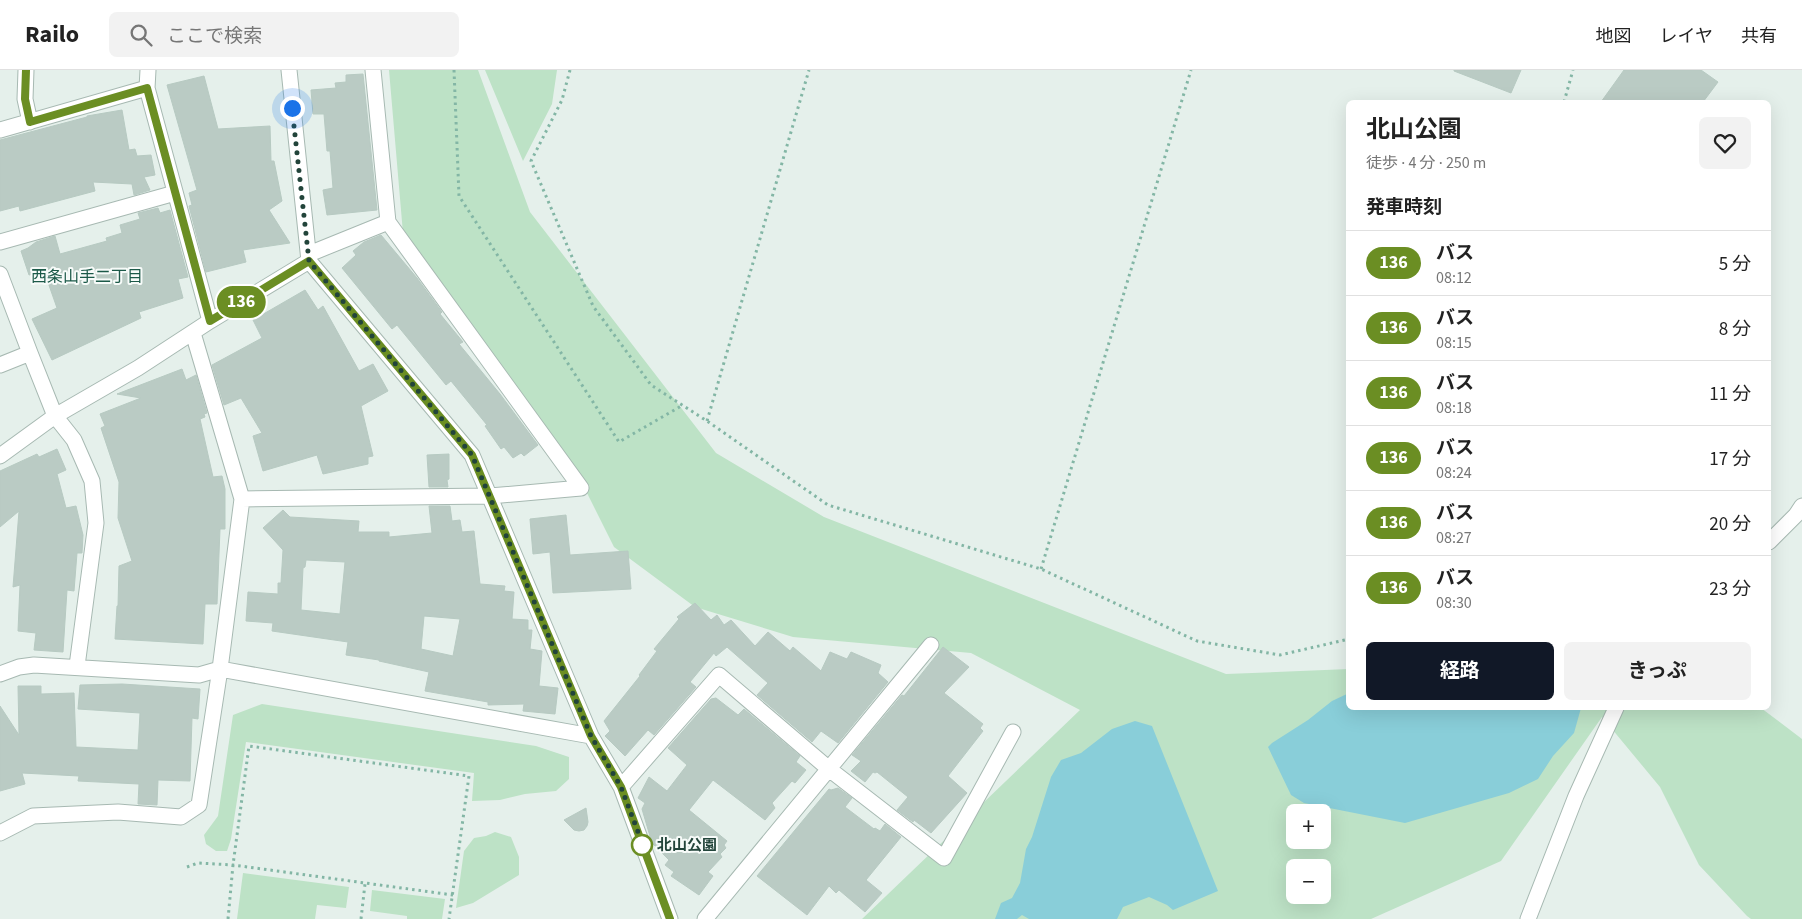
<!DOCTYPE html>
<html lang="ja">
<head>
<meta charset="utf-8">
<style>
	body { margin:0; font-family:"Source Sans 3","Noto Sans JP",sans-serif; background:#f2f2f2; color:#222; height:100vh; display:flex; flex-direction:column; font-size:19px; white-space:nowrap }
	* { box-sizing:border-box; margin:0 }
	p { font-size:16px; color:#767676 }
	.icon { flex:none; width:28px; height:28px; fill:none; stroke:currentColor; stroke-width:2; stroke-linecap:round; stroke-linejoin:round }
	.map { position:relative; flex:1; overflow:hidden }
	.sheet { position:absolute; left:1346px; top:30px; width:425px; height:610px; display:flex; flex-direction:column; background:#fff; border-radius:8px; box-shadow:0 5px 20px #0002 }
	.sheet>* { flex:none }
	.badge { padding:0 10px; border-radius:16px; font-size:18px; line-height:32px }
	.fabs { position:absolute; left:1286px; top:734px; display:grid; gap:10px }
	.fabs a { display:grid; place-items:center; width:45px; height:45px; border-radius:8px; background:#fff; box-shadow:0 5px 20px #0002; font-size:25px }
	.you { position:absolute; width:25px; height:25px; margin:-12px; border:4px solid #fff; border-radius:50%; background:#1a73e8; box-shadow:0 0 0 8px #1a73e833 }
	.map>.badge { position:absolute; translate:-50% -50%; box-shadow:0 0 0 2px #fff }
	h2 { padding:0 20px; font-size:19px; line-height:45px }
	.round { display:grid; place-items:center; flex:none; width:52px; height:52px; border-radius:8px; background:#f2f2f2 }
	.summary { display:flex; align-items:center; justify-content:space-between; height:85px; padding:0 20px }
	h1 { font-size:24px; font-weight:700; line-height:38px }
	.action { display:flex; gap:10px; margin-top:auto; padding:10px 20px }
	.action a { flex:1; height:58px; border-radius:8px; background:#111827; color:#fff; font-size:20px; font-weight:700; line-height:58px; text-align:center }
	.action a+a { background:#f2f2f2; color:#222 }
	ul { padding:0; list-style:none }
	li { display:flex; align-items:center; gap:15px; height:65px; padding:0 20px; border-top:1px solid #e0e0e0 }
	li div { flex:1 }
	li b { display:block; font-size:19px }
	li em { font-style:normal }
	li .badge { min-width:55px; font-weight:700; text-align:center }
	header { display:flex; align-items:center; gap:30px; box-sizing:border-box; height:70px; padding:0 25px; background:#fff; border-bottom:1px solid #e0e0e0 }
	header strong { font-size:24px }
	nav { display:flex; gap:28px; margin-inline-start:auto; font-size:18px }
	.search { width:350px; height:45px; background:#f2f2f2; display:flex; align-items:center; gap:12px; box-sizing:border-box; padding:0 18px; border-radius:8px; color:#767676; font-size:19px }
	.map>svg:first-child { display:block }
	.green { fill:#bde2c6; fill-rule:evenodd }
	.water { fill:#89ced9 }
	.building { fill:#bacbc4; stroke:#b7cac2; fill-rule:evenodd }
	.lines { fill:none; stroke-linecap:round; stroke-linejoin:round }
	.minor-casing { stroke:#a7b9b2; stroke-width:17 }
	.path { stroke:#83b6a5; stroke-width:3; stroke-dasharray:2.5 4; stroke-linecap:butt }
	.minor { stroke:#fff; stroke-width:15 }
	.line-casing { stroke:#fff; stroke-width:11 }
	.line { stroke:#6b8e23; stroke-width:8 }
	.walk { stroke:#22443a; stroke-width:5; stroke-dasharray:0 9 }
	.stop-dot { fill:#fff; stroke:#6b8e23; stroke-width:2.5 }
	.labels { text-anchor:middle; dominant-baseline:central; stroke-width:4; stroke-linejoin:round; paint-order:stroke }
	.stop-label { font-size:15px; font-weight:bold; fill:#22443a; stroke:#f7fbf9; text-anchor:start }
	.neighbourhood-label { font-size:16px; fill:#1b5948; stroke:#f7fbf9 }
</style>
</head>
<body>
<header>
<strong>Railo</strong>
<div class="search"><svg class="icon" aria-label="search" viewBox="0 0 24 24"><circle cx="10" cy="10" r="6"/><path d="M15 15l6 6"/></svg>ここで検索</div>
<nav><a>地図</a><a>レイヤ</a><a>共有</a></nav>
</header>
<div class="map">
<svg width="1802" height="849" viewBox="0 0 1802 849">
	<rect width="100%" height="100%" fill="#e5f0eb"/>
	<!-- green -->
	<path class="green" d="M 389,0 L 478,0 L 530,142 L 716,383 L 824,447 L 1226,604 L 1349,599 L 1349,638 L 1761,638 L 1802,669 L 1802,849 L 1751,849 L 1747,846 L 1699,795 L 1660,717 L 1602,647 L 1501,791 L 1371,849 L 862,849 L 1080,640 L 971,583 L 793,567 L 695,537 L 614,477 L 581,411 L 404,175 ZM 1295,742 L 1322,742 L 1322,770 L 1295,770 ZM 1295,798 L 1322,798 L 1322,825 L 1295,825 Z
		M 485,0 L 557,0 L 552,34 L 523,91 Z
		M 262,634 L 536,676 L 569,687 L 569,709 L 556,721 L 525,724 L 500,730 L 472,731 L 474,703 L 246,672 L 231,769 L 227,781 L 216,781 L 206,774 L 204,765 L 218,746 L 233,645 Z
		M 495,762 L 511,767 L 519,787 L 519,805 L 473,833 L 456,838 L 464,781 L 474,768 L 486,766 Z
		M 243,803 L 349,817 L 346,838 L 317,835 L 315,849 L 237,849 Z
		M 372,820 L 445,829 L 442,849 L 407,849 L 407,846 L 370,841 Z"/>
	<!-- water -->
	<path class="water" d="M 1349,623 L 1349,638 L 1581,638 L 1574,663 L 1553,686 L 1538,709 L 1509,723 L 1405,753 L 1304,733 L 1291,725 L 1268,677 L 1272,673 L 1308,650 L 1332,631 Z
		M 1135,651 L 1152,656 L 1218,821 L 1173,840 L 1167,835 L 1149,827 L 1123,837 L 1117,849 L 1029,849 L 1022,845 L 1017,849 L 995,849 L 1001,833 L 1012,828 L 1020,813 L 1026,779 L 1032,767 L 1051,707 L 1061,690 L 1081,683 L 1112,659 Z"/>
	<!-- building -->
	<path class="building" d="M 1454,0 L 1521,0 L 1511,23 L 1454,1 Z
		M 1624,0 L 1701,0 L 1718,12 L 1703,32 L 1601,32 Z
		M 363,4 L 377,140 L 327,145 L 323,120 L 333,118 L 330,81 L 327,81 L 324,44 L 313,44 L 311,20 L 336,18 L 335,13 L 346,12 L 346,5 Z
		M 204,6 L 218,59 L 270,56 L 271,91 L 274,91 L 282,131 L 269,140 L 290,173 L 243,180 L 246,192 L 206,202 L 189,136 L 192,135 L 189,123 L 197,120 L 167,15 Z
		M 122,40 L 129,80 L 135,79 L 137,86 L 151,85 L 155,105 L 144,107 L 150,120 L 134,125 L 132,114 L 93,112 L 95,121 L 20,141 L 19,136 L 0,141 L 0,70 L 87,47 L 87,46 Z
		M 158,138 L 160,143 L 170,140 L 188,207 L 178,209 L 183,228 L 139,242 L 141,248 L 52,290 L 32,249 L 57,238 L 44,201 L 29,205 L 21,181 L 28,178 L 36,172 L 55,166 L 60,184 L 107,171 L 106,168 L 122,163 L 120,155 L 140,149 L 138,143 Z
		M 381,165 L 417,208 L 442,242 L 440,244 L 463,272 L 459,274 L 500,324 L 538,375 L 524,386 L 521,383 L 513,388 L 504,377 L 501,379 L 485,356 L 487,355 L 451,311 L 446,315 L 397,255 L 392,259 L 342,198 L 356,185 L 353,181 L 364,172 Z
		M 305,220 L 318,240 L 323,236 L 359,301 L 373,294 L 388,321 L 361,336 L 373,386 L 368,387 L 368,394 L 323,404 L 317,385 L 263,401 L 253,366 L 262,363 L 241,328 L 224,335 L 212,295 L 262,268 L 253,250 Z
		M 182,299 L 186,310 L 196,305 L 207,343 L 204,344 L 205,347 L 200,349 L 213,407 L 222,406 L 225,419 L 225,459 L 220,459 L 217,534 L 205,534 L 203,574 L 115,569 L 117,536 L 118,536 L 119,496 L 132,491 L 118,448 L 119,412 L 101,358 L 105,356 L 100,344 L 141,328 L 117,324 Z
		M 57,379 L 66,400 L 57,404 L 66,438 L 76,436 L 83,465 L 82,483 L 77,483 L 74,521 L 67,520 L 63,582 L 34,580 L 36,563 L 18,561 L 20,515 L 13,517 L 19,441 L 0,457 L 0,401 L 37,384 L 39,387 Z
		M 449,384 L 449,409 L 447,410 L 448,417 L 429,417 L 427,385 Z
		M 429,436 L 450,436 L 452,451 L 460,450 L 462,462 L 474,461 L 480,514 L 505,516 L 504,521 L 514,522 L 512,549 L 528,550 L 528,560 L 532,560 L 530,579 L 542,581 L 539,616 L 558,618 L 555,644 L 523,641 L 524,634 L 488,635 L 488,632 L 425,621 L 429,602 L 379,591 L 379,590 L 346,585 L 348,572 L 272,561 L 273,553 L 246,551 L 248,522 L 278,524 L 278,513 L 281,513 L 283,480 L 263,458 L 283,440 L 290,447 L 359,451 L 358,462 L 389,462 L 389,467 L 432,463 ZM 306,490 L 345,492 L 340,544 L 301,540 L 303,498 L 305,497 ZM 424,546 L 460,549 L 453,586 L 421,579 Z
		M 566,445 L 570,485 L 628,481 L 631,519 L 553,523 L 550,482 L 533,484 L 530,449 Z
		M 695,533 L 711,550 L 717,545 L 724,555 L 731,550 L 755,576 L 768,562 L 790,581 L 793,577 L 821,601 L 830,582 L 847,589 L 851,582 L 881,595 L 878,603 L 888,612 L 838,673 L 821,661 L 812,672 L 757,625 L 768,613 L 727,577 L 716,586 L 714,583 L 690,612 L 696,617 L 654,665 L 648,660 L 625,686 L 605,666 L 610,661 L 604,651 L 640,606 L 639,605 L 657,581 L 654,579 L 679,549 L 677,547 Z
		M 943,577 L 969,597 L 944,623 L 983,654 L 980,658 L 983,661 L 948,706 L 967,723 L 931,763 L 914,750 L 913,752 L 897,740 L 908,727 L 877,702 L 875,703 L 873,702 L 865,712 L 851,701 L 861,691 L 852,685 L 902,625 L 904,626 Z
		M 122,614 L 200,619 L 198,649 L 192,648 L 190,711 L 158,710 L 157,735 L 138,734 L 139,714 L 78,711 L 79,706 L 22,703 L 25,714 L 0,721 L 0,636 L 19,665 L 18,616 L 41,616 L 41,624 L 74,623 L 76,677 L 138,680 L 140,643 L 78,639 L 80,615 Z
		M 716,628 L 738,645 L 744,639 L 800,686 L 796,692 L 806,700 L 795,713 L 792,711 L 772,733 L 775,738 L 765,750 L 713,710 L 689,740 L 727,771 L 724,775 L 726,778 L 720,784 L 722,787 L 708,802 L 713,806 L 699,825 L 671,806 L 674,802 L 665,795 L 669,790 L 652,773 L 642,739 L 645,733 L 638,728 L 649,707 L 667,721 L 687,695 L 668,678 L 711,629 Z
		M 838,718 L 852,728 L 845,737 L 874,759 L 875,758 L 880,761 L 885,754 L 901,767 L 866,810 L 882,823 L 865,842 L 839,820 L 836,823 L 829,816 L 807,845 L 757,806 L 829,719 L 831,720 Z
		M 586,738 L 588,752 L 587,756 L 584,760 L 579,761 L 574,760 L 564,750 Z"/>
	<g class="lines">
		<!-- minor casing -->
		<g class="minor-casing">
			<path id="minor" d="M 26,0 L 25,29 L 30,52
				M 148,0 L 147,18 L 210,251
				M 289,0 L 309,191 L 472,385 L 591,666 L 621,717 L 670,849
				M 373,0 L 388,152 L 581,418
				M 0,60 L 147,18
				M 0,172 L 175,123
				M 309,184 L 388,152
				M 0,204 L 30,283 L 55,346 L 74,370 L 92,411 L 96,453 L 77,596
				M 0,295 L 30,283
				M 0,386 L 55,346 L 138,298 L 210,251 L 309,191
				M 242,429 L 490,426 L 581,418
				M 1769,472 L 1796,445 L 1802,436
				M 0,604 L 19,597 L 34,595 L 199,605 L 220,599 L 591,666
				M 621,717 L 719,605 L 829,699 L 944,788 L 1013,662
				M 0,763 L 33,746 L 118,742 L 181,747 L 199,735 L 220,599 L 242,429 L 193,263
				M 705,849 L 931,575
				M 1528,849 L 1576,726 L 1616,638"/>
		</g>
		<!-- path -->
		<path class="path" d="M 454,0 L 459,126 L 619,372 L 683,335
			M 570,0 L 562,30 L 531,91 L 593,236 L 651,315 L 707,351 L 828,435 L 1041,499 L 1197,571 L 1280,585 L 1349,569
			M 1564,32 L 1573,0
			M 707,351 L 809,0
			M 1041,499 L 1191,0
			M 187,797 L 198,793 L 233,795 L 453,825
			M 228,849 L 233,795 L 249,676 L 469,706 L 449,849
			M 361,849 L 365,814"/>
		<!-- minor -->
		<use href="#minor" class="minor"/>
	</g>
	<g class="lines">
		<!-- line casing -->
		<g class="line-casing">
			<path id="line" d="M 26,0 L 25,29 L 30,52 L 147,18 L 210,251 L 309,191 L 472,385 L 591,666 L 621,717 L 670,849"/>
		</g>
		<!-- line -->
		<use href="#line" class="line"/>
		<!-- walk -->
		<path class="walk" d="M 292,38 L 309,191 L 472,385 L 591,666 L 621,717 L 646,783 L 642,775"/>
	</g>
	<!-- markers -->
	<circle class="stop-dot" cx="642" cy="775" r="10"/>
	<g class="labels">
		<!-- stop labels -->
		<g class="stop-label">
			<text x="657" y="775">北山公園</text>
		</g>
		<!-- neighbourhood labels -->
		<g class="neighbourhood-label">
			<text x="87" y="207">西条山手二丁目</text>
		</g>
	</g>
</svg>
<div class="fabs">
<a>+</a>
<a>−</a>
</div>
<div class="you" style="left:292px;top:38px"></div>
<b class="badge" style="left:241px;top:232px;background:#6b8e23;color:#fff">136</b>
<section class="sheet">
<div class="summary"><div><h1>北山公園</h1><p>徒歩 · 4 分 · 250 m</p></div><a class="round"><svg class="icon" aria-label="heart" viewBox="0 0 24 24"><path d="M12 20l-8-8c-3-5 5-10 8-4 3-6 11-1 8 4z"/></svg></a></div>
<h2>発車時刻</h2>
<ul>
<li><span class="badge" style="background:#6b8e23;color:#fff">136</span><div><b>バス</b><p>08:12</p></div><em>5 分</em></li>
<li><span class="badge" style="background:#6b8e23;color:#fff">136</span><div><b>バス</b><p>08:15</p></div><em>8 分</em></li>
<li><span class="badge" style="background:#6b8e23;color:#fff">136</span><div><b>バス</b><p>08:18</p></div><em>11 分</em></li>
<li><span class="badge" style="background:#6b8e23;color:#fff">136</span><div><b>バス</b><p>08:24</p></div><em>17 分</em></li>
<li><span class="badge" style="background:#6b8e23;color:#fff">136</span><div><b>バス</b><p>08:27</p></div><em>20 分</em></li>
<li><span class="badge" style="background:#6b8e23;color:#fff">136</span><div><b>バス</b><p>08:30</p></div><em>23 分</em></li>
</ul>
<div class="action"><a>経路</a><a>きっぷ</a></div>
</section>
</div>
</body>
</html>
